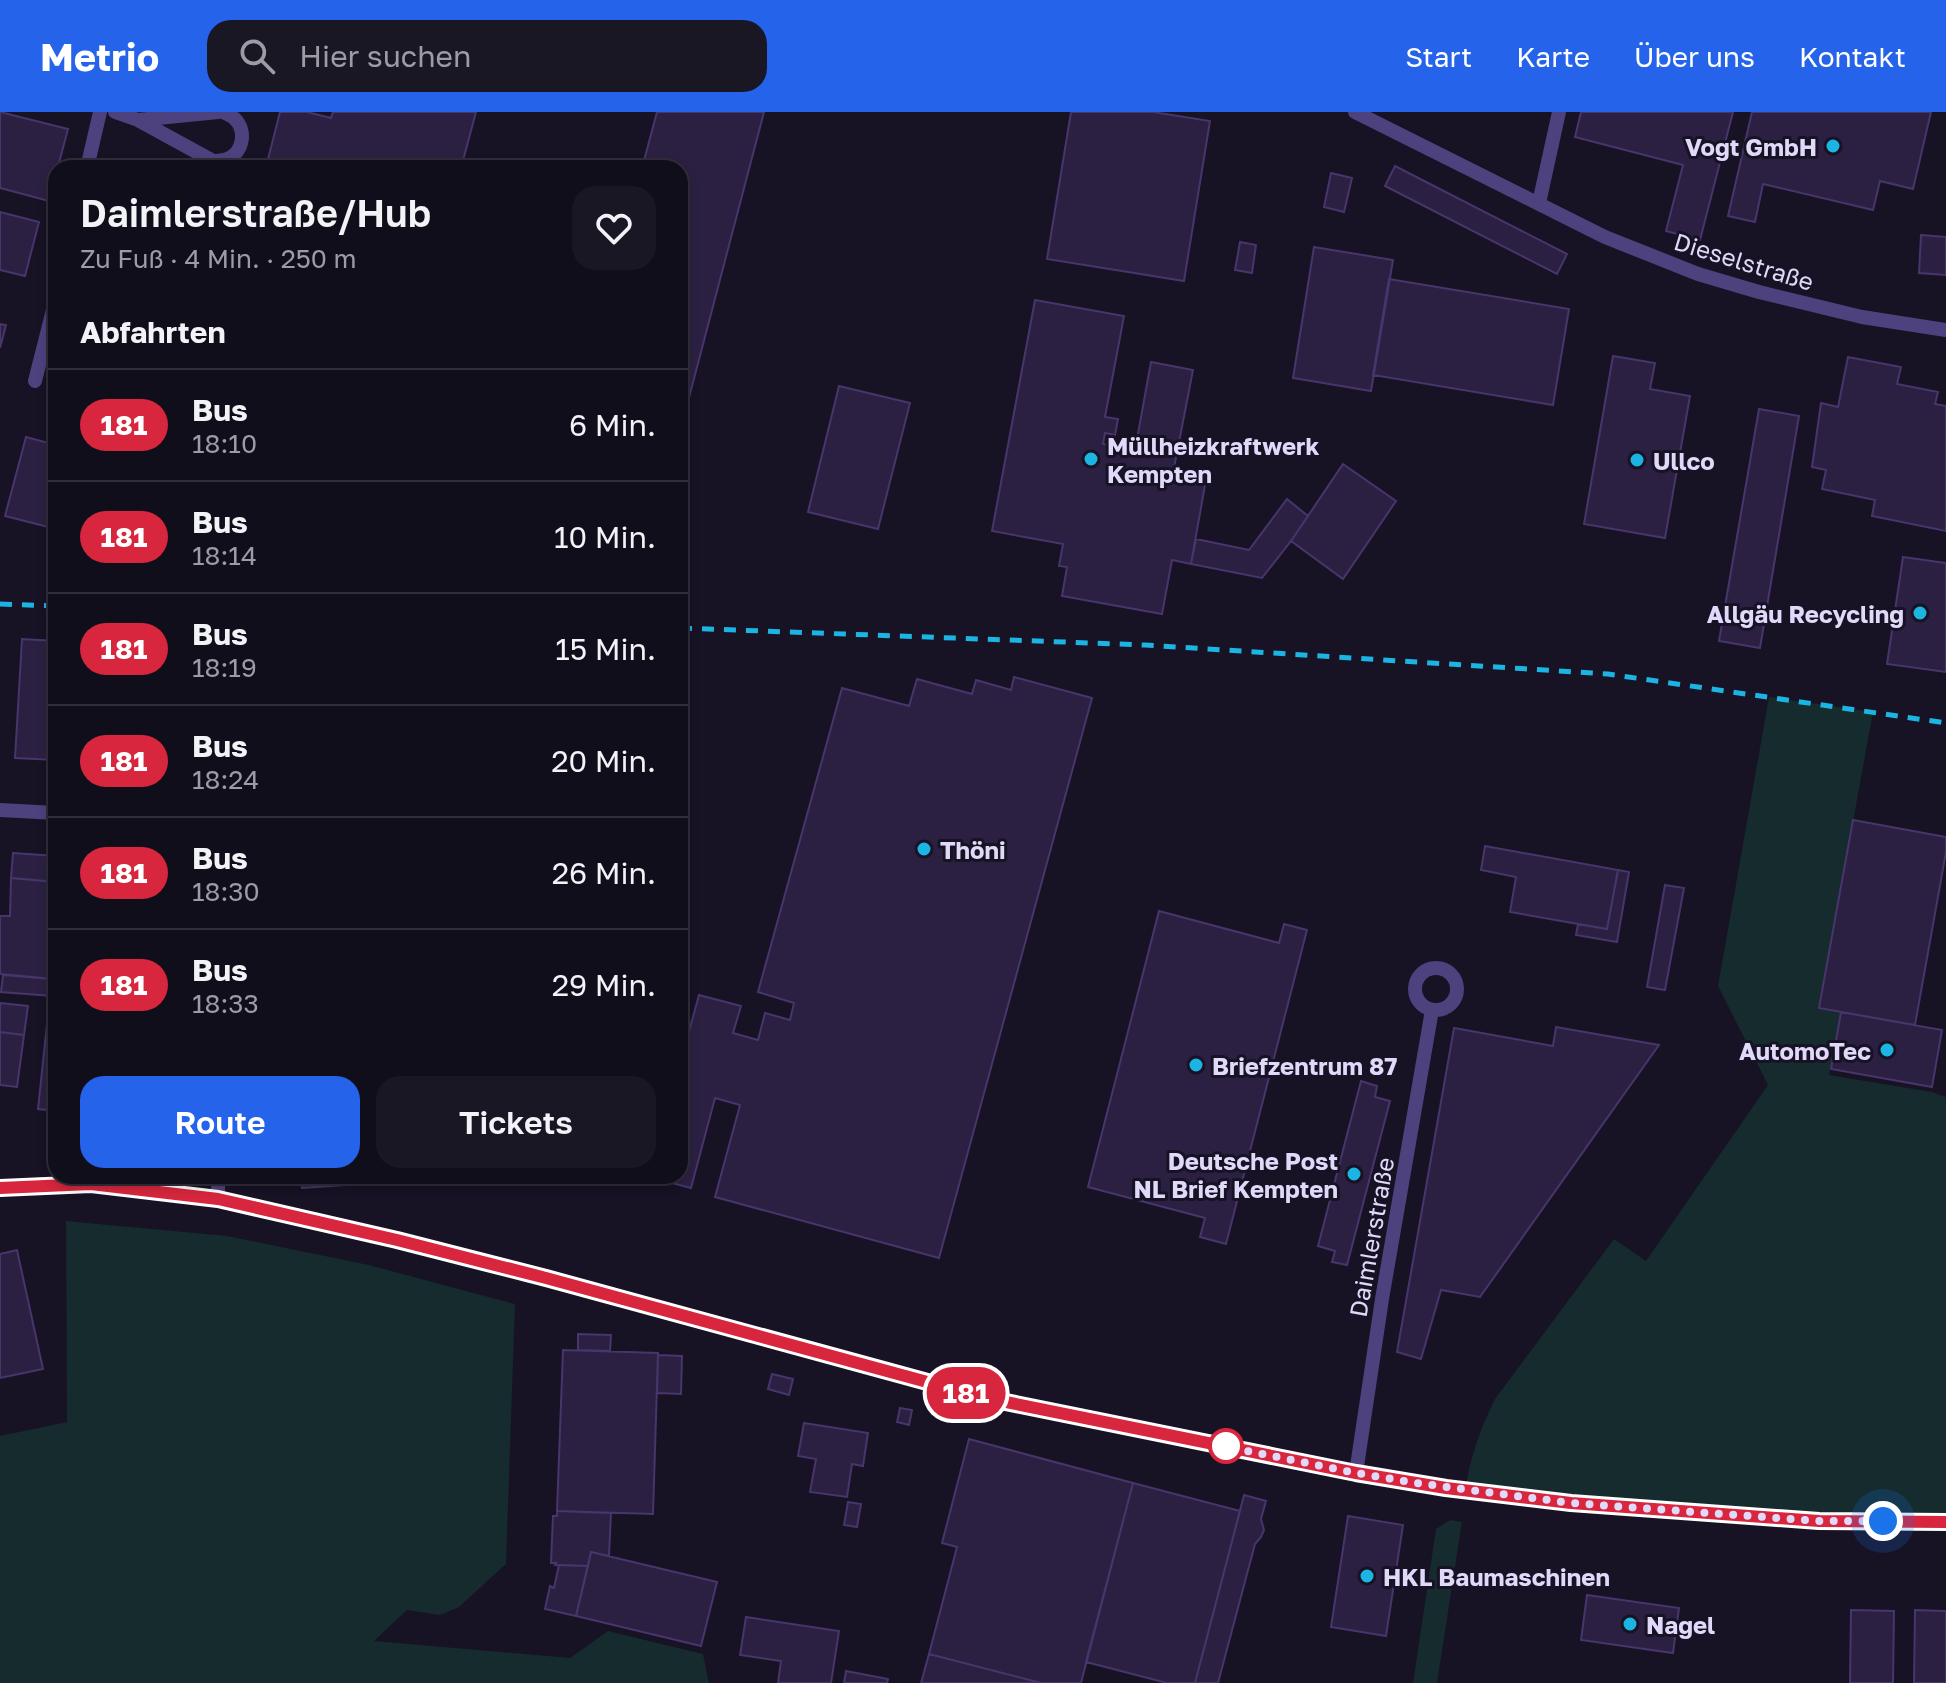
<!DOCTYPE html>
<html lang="de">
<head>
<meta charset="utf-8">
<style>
	body { margin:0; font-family:"Golos Text",sans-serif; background:#1a1724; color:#f1f3f6; height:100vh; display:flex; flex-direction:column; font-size:30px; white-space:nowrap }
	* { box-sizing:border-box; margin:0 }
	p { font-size:26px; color:#9c9ca3 }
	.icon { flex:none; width:44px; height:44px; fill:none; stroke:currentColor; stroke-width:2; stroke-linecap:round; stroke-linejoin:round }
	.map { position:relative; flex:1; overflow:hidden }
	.drawer { position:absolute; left:48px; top:48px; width:640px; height:1024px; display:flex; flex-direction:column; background:#110e1b; border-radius:24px; box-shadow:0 4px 12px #0003,0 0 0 2px #302e3a }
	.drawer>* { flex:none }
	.badge { padding:0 16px; border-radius:26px; font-size:28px; line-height:52px }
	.you { position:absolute; width:40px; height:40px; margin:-20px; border:6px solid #fff; border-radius:50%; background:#1a73e8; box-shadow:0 0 0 12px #1a73e833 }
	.map>.badge { position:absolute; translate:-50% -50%; box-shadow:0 0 0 4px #fff }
	h2 { padding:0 32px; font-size:30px; line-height:72px }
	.round { display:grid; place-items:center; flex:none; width:84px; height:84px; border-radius:24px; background:#1a1724 }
	.overview { display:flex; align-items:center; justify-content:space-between; height:136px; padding:0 32px }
	h1 { font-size:38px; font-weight:600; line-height:60px }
	.button { display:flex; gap:16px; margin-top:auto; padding:16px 32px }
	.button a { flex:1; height:92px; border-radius:24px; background:#2563eb; color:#fff; font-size:32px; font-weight:600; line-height:92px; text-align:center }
	.button a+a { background:#1a1724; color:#f1f3f6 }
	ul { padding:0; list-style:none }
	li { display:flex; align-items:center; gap:24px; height:112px; padding:0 32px; border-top:2px solid #302e3a }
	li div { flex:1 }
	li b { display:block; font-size:30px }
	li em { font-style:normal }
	li .badge { min-width:88px; font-weight:700; text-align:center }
	header { display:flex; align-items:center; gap:48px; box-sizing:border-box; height:112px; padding:0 40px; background:#2563eb; color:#fff }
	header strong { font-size:38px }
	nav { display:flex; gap:44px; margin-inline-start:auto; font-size:28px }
	.search { width:560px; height:72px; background:#1a1724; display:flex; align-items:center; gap:20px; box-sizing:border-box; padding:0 28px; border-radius:24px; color:#9c9ca3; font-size:30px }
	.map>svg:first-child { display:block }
	.green { fill:#152b2d }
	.building { fill:#2c2042; stroke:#47356c; stroke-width:2 }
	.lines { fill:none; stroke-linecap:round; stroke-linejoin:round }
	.street { stroke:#4d427d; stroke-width:14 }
	.rail { stroke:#1cb4e3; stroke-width:5; stroke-dasharray:12 10; stroke-linecap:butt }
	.line-casing { stroke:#fff; stroke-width:18 }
	.line { stroke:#d7263d; stroke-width:12 }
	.walk { stroke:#e1d9fa; stroke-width:8; stroke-dasharray:0 14.4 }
	.poi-dot { fill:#1cb4e3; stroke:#171224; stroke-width:3 }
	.stop-dot { fill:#fff; stroke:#d7263d; stroke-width:4 }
	.labels { text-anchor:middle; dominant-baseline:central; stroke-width:6; stroke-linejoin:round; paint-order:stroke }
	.poi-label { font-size:24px; font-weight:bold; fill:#e1d9fa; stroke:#171224; text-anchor:start }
	.street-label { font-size:24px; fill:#e1d9fa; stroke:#171224 }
</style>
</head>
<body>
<header>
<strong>Metrio</strong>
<div class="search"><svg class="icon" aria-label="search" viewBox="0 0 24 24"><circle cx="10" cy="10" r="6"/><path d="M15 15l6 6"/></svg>Hier suchen</div>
<nav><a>Start</a><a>Karte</a><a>Über uns</a><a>Kontakt</a></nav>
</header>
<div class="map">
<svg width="1946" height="1571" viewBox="0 0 1946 1571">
	<rect width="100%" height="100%" fill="#171224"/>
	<!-- green -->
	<path class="green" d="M 1769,585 L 1873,600 L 1819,896 L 1841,900 L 1829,963 L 1932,980 L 1946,985 L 1946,1410 L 1819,1409 L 1465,1378 C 1470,1346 1480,1317 1495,1287 L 1614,1127 L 1646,1149 L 1768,973 L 1718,874 Z
		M 468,1064 L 565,1064 L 565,1065 L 476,1072 Z
		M 66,1109 L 227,1124 L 369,1153 L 515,1192 L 506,1452 L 459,1495 L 440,1503 L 407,1498 L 374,1529 L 570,1546 L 608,1519 L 703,1542 L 709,1571 L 0,1571 L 0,1324 L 67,1310 Z
		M 1450,1408 L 1462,1410 L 1437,1571 L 1413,1571 L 1436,1417 Z"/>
	<!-- building -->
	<path class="building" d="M 0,0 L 68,17 L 49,89 L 0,76 Z
		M 280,0 L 307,0 L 331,6 L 333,0 L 476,0 L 461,56 L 271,56 L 266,55 Z
		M 657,0 L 764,0 L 680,320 L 680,56 L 642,56 Z
		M 1071,0 L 1153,0 L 1210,9 L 1184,169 L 1047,147 Z
		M 1581,0 L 1733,0 L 1700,128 L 1666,119 L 1683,53 L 1575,25 Z
		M 1752,0 L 1931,0 L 1913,77 L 1880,69 L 1873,98 L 1763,72 L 1755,110 L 1728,104 Z
		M 1395,54 L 1567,142 L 1557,162 L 1385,74 Z
		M 1331,61 L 1352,66 L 1344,100 L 1324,95 Z
		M 0,100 L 39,110 L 25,164 L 0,158 Z
		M 1921,123 L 1946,125 L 1946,163 L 1919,161 Z
		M 1240,130 L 1256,133 L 1252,161 L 1235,158 Z
		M 1314,135 L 1393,148 L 1371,279 L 1293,266 Z
		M 1389,167 L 1569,197 L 1553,293 L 1373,263 Z
		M 1035,188 L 1124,204 L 1105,305 L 1118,307 L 1115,323 L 1105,321 L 1103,332 L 1135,338 L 1151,250 L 1193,258 L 1174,356 L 1178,357 L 1176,368 L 1205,373 L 1191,452 L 1172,448 L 1162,502 L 1062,484 L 1067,455 L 1059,454 L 1063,432 L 992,419 Z
		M 0,212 L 6,213 L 0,236 Z
		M 1613,244 L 1655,251 L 1650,277 L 1690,284 L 1665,426 L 1584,412 Z
		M 1848,245 L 1901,255 L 1897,272 L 1938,280 L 1935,292 L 1946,294 L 1946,419 L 1872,404 L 1875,388 L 1822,377 L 1826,358 L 1812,355 L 1821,291 L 1838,295 Z
		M 839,274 L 910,291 L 878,417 L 808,400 Z
		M 1759,297 L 1799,304 L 1760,536 L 1719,529 Z
		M 26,325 L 56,333 L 56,417 L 5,404 Z
		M 1343,352 L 1396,389 L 1343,467 L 1291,429 Z
		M 1287,387 L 1308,404 L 1291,429 L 1262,466 L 1191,452 L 1196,427 L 1249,438 Z
		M 1903,445 L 1946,451 L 1946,560 L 1887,552 Z
		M 22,527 L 56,529 L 56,648 L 15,646 Z
		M 1014,565 L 1092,586 L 939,1146 L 715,1085 L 740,993 L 715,986 L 691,1076 L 649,1065 L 680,1064 L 680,952 L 699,883 L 741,894 L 733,921 L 758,928 L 765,901 L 790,908 L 794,891 L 758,880 L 842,576 L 909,594 L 917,567 L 972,582 L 976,568 L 1011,578 Z
		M 1853,708 L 1946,725 L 1946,740 L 1915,913 L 1819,896 Z
		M 1485,734 L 1618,758 L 1607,817 L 1510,800 L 1516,765 L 1481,758 Z
		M 13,741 L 56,744 L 56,770 L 11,766 Z
		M 1618,758 L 1629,760 L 1617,830 L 1576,823 L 1578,812 L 1607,817 Z
		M 11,766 L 56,770 L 56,831 L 53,867 L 0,862 L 0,804 L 10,804 Z
		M 1665,773 L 1684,776 L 1665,878 L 1647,875 Z
		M 1159,799 L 1279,831 L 1284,812 L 1307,818 L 1226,1132 L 1200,1125 L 1205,1106 L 1088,1075 Z
		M 3,863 L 53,867 L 52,884 L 1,880 Z
		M 0,891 L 28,894 L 24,923 L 0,920 Z
		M 49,893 L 56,894 L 56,999 L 38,997 Z
		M 1841,900 L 1942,918 L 1932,975 L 1831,957 Z
		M 1556,915 L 1659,933 L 1480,1185 L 1441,1178 L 1421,1247 L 1397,1240 L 1454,916 L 1553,934 Z
		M 0,920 L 24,923 L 17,975 L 0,973 Z
		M 1361,969 L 1377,974 L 1375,985 L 1390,989 L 1347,1153 L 1332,1150 L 1335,1139 L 1318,1134 Z
		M 301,1064 L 358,1064 L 359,1072 L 302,1076 Z
		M 17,1138 L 43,1257 L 0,1266 L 0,1142 Z
		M 578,1222 L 611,1223 L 610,1239 L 578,1238 Z
		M 563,1238 L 658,1241 L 653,1402 L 557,1399 Z
		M 658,1243 L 682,1244 L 681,1282 L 657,1281 Z
		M 772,1262 L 793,1267 L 789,1283 L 768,1277 Z
		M 900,1296 L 912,1298 L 909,1313 L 897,1310 Z
		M 804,1311 L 868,1321 L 863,1354 L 852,1352 L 847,1385 L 810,1380 L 816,1347 L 798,1344 Z
		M 969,1327 L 1133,1371 L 1081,1571 L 1041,1571 L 929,1542 L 957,1435 L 942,1431 Z
		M 1133,1371 L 1240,1399 L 1195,1571 L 1167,1571 L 1086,1550 Z
		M 1244,1383 L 1266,1389 L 1261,1407 L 1264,1418 L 1261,1425 L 1255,1432 L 1218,1571 L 1195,1571 Z
		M 848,1390 L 861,1392 L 857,1415 L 844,1413 Z
		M 557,1399 L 611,1401 L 609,1444 L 591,1440 L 588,1454 L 555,1453 L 556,1451 L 551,1451 L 553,1404 L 557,1404 Z
		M 1348,1404 L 1403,1413 L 1386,1524 L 1331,1515 Z
		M 591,1440 L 717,1470 L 701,1534 L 576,1504 Z
		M 559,1453 L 588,1454 L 576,1504 L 545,1497 L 550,1474 L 554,1476 Z
		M 1587,1483 L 1679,1496 L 1673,1541 L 1581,1528 Z
		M 1851,1498 L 1894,1499 L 1893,1571 L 1850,1571 Z
		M 1915,1498 L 1946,1499 L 1946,1571 L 1914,1571 Z
		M 746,1505 L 839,1519 L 831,1571 L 778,1571 L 781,1549 L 740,1543 Z
		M 929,1542 L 1041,1571 L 921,1571 Z
		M 846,1559 L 888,1567 L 887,1571 L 844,1571 Z"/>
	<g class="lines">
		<!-- street -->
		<path class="street" d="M 115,0 L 138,8
			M 218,0 L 138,8 L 213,49 C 216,49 225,48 227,47 C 243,41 247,19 235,7 C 232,4 227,2 223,0
			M 1355,0 L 1605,125 L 1698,162 L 1759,180 L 1862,205 L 1946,218
			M 87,56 L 100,0
			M 1539,91 L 1559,0
			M 35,269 L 56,186
			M 0,698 L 56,701
			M1415 877a21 21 0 1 1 42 0a21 21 0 1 1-42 0Z
			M 0,1076 L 91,1072 L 218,1087 L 397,1128 L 597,1180 L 986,1286 L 1356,1361 L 1446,1376 L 1571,1391 L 1819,1409 L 1946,1410
			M 218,1087 L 218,1064
			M 1356,1361 L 1382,1187 L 1432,898"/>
		<!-- rail -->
		<path class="rail" d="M 0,492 L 56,494
			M 680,516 L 1145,533 L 1608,562 L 1946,611"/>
	</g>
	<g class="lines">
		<!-- line casing -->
		<g class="line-casing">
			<path id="line" d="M 0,1076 L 91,1072 L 218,1087 L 397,1128 L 546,1166 L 986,1286 L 1356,1361 L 1446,1376 L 1571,1391 L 1819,1409 L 1946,1410"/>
		</g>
		<!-- line -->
		<use href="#line" class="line"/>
		<!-- walk -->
		<path class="walk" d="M 1226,1334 L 1223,1334 L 1356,1361 L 1416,1371 L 1571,1391 L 1819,1409 L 1883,1409"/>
	</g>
	<!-- markers -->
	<g class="poi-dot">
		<circle cx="1833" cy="34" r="8"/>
		<circle cx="1091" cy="347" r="8"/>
		<circle cx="1637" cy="348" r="8"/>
		<circle cx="1920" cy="501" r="8"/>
		<circle cx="924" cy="737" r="8"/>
		<circle cx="1887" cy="938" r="8"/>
		<circle cx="1196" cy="953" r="8"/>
		<circle cx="1354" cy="1062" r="8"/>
		<circle cx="1367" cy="1464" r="8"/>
		<circle cx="1630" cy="1512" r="8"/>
	</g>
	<circle class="stop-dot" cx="1226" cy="1334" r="16"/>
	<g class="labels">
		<!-- poi labels -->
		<g class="poi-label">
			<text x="1817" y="34" text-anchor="end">Vogt GmbH</text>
			<text x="1107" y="333">Müllheizkraftwerk<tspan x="1107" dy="28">Kempten</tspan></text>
			<text x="1653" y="348">Ullco</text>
			<text x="1904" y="501" text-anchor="end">Allgäu Recycling</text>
			<text x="940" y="737">Thöni</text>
			<text x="1871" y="938" text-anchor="end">AutomoTec</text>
			<text x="1212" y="953">Briefzentrum 87</text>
			<text x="1338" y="1048" text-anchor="end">Deutsche Post<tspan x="1338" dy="28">NL Brief Kempten</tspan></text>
			<text x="1383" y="1464">HKL Baumaschinen</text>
			<text x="1646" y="1512">Nagel</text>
		</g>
		<!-- street labels -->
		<g class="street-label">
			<text transform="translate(1744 149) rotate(17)">Dieselstraße</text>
			<text transform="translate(1371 1125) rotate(-80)">Daimlerstraße</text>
		</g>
	</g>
</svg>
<div class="you" style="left:1883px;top:1409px"></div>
<b class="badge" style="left:966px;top:1281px;background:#d7263d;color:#fff">181</b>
<section class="drawer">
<div class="overview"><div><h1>Daimlerstraße/Hub</h1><p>Zu Fuß · 4 Min. · 250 m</p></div><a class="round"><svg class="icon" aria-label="heart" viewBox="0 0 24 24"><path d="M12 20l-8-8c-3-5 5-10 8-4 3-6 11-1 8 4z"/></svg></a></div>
<h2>Abfahrten</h2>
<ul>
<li><span class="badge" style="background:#d7263d;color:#fff">181</span><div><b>Bus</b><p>18:10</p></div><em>6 Min.</em></li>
<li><span class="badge" style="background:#d7263d;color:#fff">181</span><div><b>Bus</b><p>18:14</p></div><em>10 Min.</em></li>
<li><span class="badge" style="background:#d7263d;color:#fff">181</span><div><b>Bus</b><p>18:19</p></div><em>15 Min.</em></li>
<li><span class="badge" style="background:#d7263d;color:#fff">181</span><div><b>Bus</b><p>18:24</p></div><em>20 Min.</em></li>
<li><span class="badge" style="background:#d7263d;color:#fff">181</span><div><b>Bus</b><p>18:30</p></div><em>26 Min.</em></li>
<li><span class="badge" style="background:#d7263d;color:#fff">181</span><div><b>Bus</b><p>18:33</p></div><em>29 Min.</em></li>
</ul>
<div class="button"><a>Route</a><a>Tickets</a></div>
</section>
</div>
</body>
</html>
